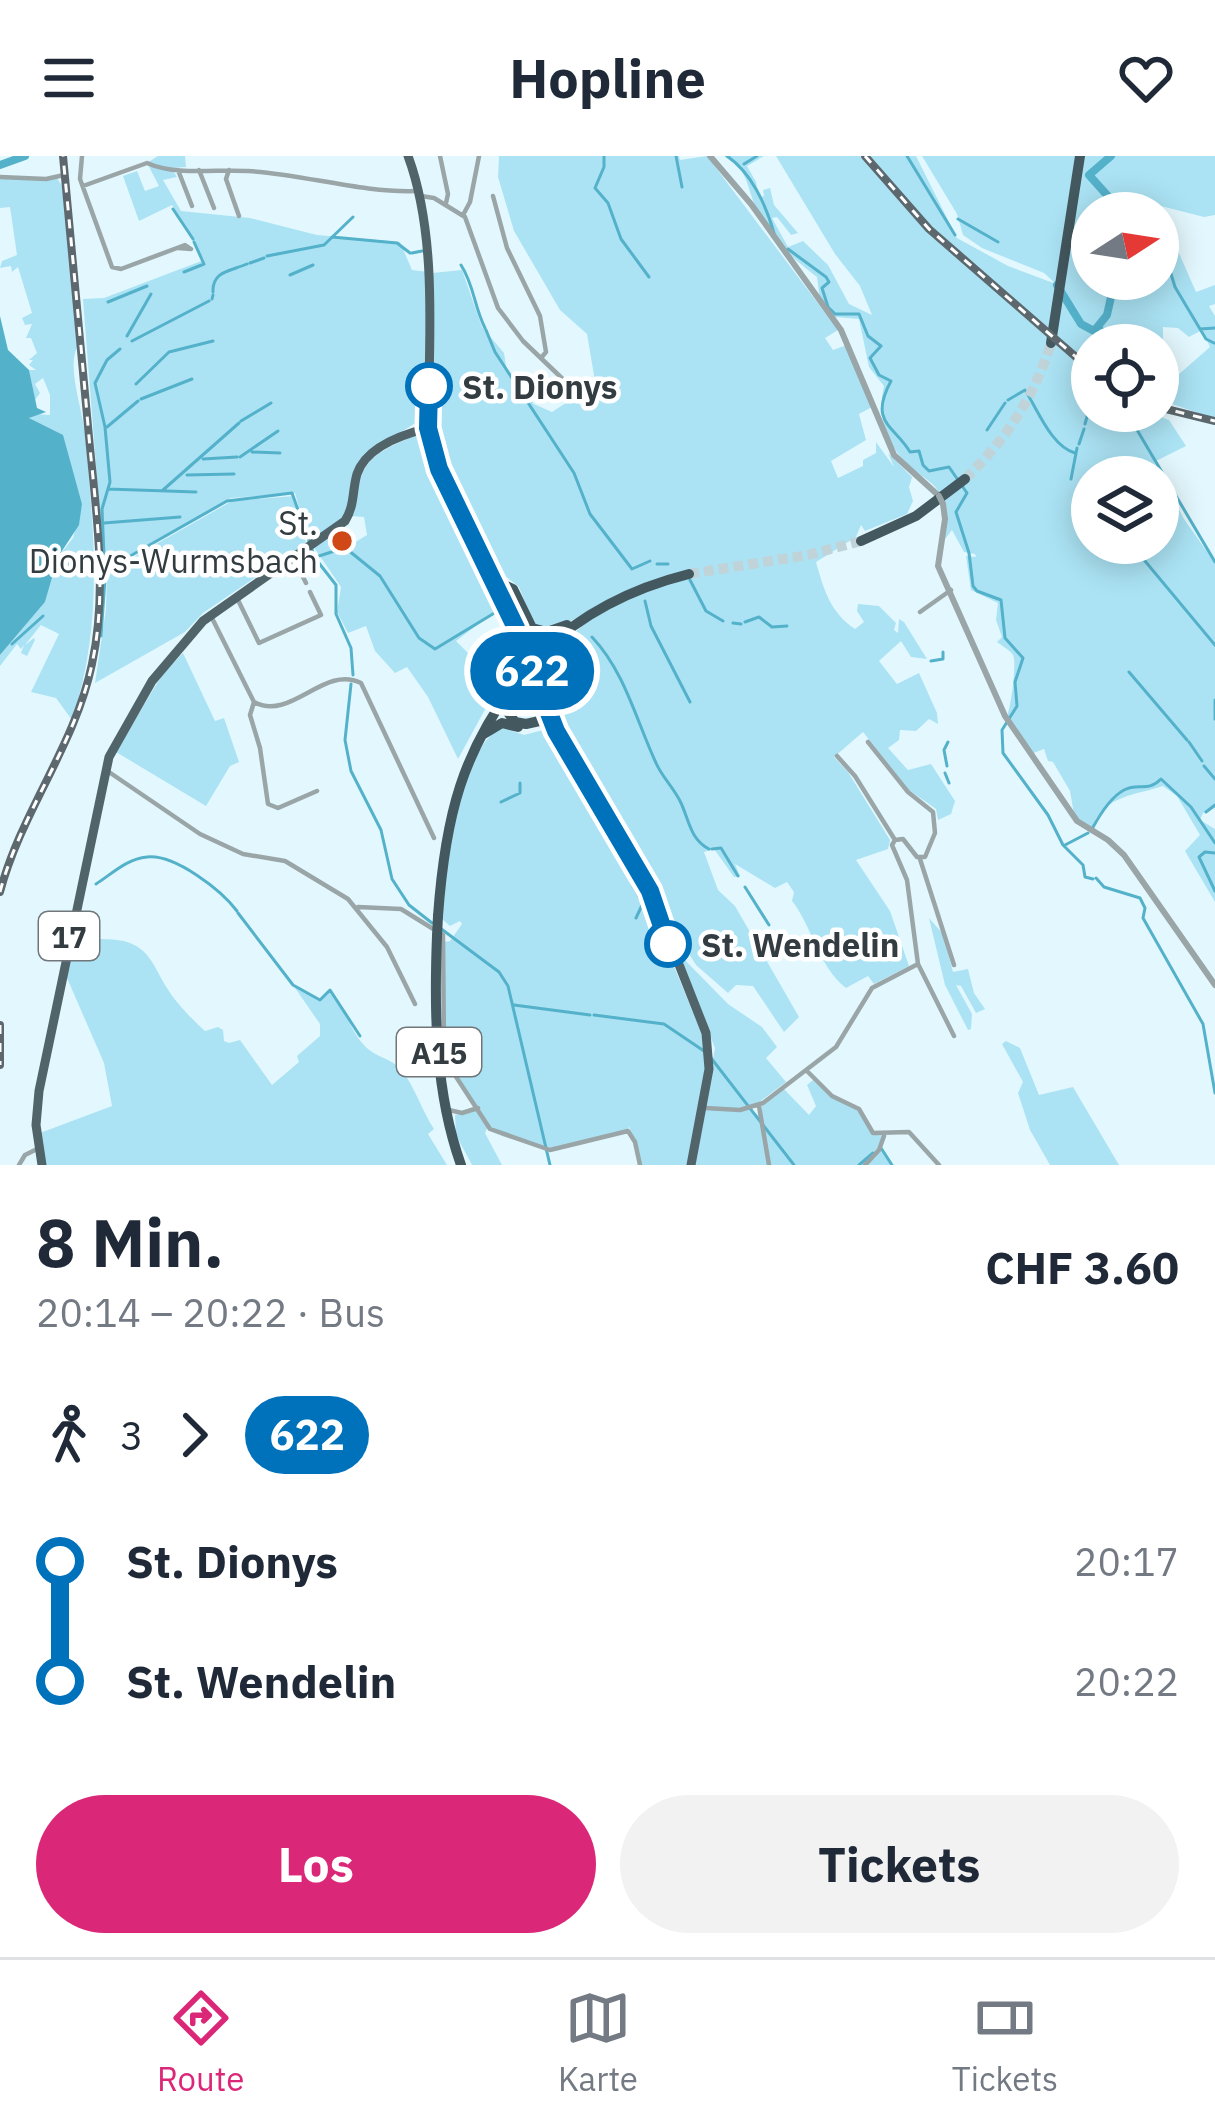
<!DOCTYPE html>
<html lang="de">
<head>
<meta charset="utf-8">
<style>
	body { margin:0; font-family:"IBM Plex Sans",sans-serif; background:#f2f2f3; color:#1f2937; height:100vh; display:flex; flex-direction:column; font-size:45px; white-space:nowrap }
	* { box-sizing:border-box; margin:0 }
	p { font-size:39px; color:#747a83 }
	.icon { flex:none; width:66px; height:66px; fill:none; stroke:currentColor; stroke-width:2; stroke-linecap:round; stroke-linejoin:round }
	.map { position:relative; height:1009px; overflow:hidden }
	.drawer { display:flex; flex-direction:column; background:#fff; flex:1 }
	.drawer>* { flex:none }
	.badge { padding:0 24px; border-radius:39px; font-size:42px; line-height:78px }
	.needle { width:78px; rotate:78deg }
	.fabs { position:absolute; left:1071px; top:36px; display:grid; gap:24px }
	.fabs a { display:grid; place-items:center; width:108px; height:108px; border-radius:50%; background:#fff; box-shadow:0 6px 30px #0003; font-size:60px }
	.map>.badge { position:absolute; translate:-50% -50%; box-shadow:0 0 0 6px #fff }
	.legs { display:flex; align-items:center; gap:18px; height:132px; padding:0 36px; font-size:39px }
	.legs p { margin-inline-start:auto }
	.summary { display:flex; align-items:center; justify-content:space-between; height:204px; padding:0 36px }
	h1 { font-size:66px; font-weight:700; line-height:90px }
	.cta { display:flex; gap:24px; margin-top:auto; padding:24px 36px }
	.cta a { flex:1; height:138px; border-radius:72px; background:#db2777; color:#fff; font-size:48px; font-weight:700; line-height:138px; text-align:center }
	.cta a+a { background:#f2f2f3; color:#1f2937 }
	ul { padding:0 36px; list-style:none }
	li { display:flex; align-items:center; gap:42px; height:120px; font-size:45px }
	li i { display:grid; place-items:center; width:18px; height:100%; margin:0 15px; background:currentColor }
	li i::after { content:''; width:30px; height:30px; margin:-15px; border:9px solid; border-radius:50%; background:#fff }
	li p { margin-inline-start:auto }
	li:first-child i { background:linear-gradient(#0000 50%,currentColor 0) }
	li:last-child i { background:linear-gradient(currentColor 50%,#0000 0) }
	header { display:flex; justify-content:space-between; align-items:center; height:156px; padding:0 36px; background:#fff; font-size:54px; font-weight:700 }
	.tab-bar { display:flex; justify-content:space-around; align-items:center; height:168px; border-top:3px solid #e0e1e3; background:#fff; font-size:33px; color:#747a83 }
	.tab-bar a { display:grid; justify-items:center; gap:6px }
	.tab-bar .on { color:#db2777 }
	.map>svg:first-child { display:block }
	.green { fill:#abe3f4; fill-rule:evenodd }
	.water { fill:#54b1ca }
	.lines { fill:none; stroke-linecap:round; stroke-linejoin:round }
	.stream { stroke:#54b1ca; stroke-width:3 }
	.river { stroke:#54b1ca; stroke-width:8 }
	.trunk-tunnel { stroke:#c0d3d8; stroke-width:10; stroke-dasharray:10 5; stroke-linecap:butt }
	.minor { stroke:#9aa5a8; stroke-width:4.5 }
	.tertiary { stroke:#9aa5a8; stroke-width:6 }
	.primary { stroke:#51646a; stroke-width:9 }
	.trunk { stroke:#44585f; stroke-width:10 }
	.rail-casing { stroke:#5c686d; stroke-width:8 }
	.rail { stroke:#fff; stroke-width:3; stroke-dasharray:9; stroke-linecap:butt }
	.tertiary-bridge { stroke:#9aa5a8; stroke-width:6 }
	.trunk-bridge { stroke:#44585f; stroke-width:10 }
	.line-1-casing { stroke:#fff; stroke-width:27 }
	.line-1 { stroke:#0072bc; stroke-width:18 }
	.stop-1-dot { fill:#fff; stroke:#0072bc; stroke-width:6 }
	.poi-dot { fill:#cf4815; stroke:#fff; stroke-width:4.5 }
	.labels { text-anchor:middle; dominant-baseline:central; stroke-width:9; stroke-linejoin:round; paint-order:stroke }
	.shield { fill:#fff; stroke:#70777a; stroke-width:3 }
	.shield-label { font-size:30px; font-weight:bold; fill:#333d41 }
	.stop-label { font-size:33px; font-weight:bold; fill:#333d41; stroke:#fff; text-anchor:start }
	.poi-label { font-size:33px; fill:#333d41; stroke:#fff; text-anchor:end }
</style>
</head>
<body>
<header><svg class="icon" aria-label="menu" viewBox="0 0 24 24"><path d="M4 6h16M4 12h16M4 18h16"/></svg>Hopline<svg class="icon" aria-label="heart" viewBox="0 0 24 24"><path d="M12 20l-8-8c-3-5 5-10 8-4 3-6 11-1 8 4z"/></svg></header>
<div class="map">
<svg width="1215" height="1009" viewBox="0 0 1215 1009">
	<rect width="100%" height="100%" fill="#e3f8fe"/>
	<!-- green -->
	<path class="green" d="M 158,0 L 185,0 L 186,11 L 171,12 L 177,21 L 163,24 L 181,55 L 250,62 L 317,79 L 400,86 L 412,114 L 428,116 L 425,249 L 420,264 L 366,299 L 346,360 L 309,387 L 295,337 L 231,342 L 104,413 L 83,143 L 104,142 L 204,104 L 172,49 L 139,65 L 123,20 L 137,15 L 145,35 L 159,30 L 147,7 Z
		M 499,0 L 679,0 L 680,4 L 707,0 L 838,174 L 825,182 L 833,194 L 847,189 L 872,251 L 859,258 L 866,284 L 831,305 L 838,322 L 863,310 L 863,304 L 876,297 L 876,286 L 894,311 L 888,297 L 912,321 L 909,331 L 913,345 L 907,358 L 865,375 L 861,369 L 856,381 L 816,406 C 824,434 830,456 855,473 L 864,466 L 857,455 L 858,448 L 879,450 L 896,467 L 894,474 L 898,477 L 899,463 L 904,466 L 927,503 L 911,501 L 901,485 L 879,505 L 897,528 L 919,517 L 937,557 L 938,568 L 929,563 L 916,575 L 900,574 L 899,584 L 888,592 L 908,614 L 931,608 L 955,645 L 951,658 L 938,664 L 936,653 L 909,634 L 863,576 L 834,601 L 848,616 L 890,684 L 888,693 L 856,704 L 890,755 L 909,810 L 874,828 L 868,820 L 846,832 C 818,810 812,770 792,745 L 794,736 L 787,726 L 775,732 L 735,708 L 740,720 L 734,721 L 714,693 L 704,696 L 718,734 L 735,750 L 799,861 L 784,876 L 753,830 L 736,829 L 728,837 L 696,809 L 677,779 L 565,578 L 543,521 L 553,496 L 581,471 L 577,462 L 556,471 L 534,469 L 519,431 L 494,411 L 440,302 L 433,264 L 432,117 L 462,114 L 482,171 L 504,197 L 507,216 L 534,248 L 552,256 L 575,241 L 582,252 L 580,237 L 595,225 L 587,178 L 560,154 L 514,75 L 498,21 Z
		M 724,0 L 764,0 L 747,10 L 756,26 L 759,42 L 764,40 L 763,34 L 770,32 L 774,49 L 798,77 L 791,79 L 777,61 L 772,62 L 788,91 L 803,85 L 828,109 L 849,148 L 872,159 L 860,130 L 835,98 L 776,0 L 860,0 L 920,67 L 1092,219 L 1092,255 L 1144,255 L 1169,264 L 1186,290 L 1154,306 L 1184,363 L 1215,407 L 1215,652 L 1203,657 L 1200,664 L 1215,673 L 1215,746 L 1185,695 L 1200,679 L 1177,640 L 1163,630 C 1137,639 1104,639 1092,671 L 1080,666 L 1074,658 L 1070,635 L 1053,606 L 1048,605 L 1044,593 L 1031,598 L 1007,560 C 1011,551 1017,507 1013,499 C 1011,495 1001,489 997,486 L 1002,481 L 996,464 L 998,447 L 971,434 L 966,400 L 976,401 L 975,398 L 964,396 L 952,374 L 942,387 C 943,372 948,353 941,340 C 936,328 924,322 914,314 C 887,292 877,262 884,230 L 869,211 L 859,163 L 835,161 L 820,144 L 817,121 C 792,102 765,78 754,47 C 744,21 749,18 724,0 ZM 1092,321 L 1158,321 L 1158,387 L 1092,387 Z
		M 868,0 L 916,0 L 957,82 L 1008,110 L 1056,128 L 1044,117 L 982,92 L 963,79 L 957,58 L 922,0 L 1215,0 L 1215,59 L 1204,61 L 1161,50 L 1150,57 L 1092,57 L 1092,123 L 1158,123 L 1158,95 L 1167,104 L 1175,88 L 1196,136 L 1215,129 L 1215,148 L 1209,150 L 1215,160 L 1215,263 L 1158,243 L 1171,229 L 1168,207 L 1178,219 L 1210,191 L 1202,174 L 1189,181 L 1178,172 L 1163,171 L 1163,195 L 1158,197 L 1158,189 L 1092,189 L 1092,211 L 924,65 Z
		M 0,22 L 57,22 L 62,30 L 78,190 C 66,208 82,252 85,278 C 94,377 104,468 72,564 L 56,542 L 31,536 L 59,478 L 41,469 L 25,489 L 34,482 L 35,484 L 27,500 L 21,497 L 24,489 L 21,493 L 17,488 L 0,510 L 0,499 L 45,446 L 58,401 L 73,382 L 82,348 L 73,317 L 40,268 L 29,262 L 36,258 L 50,259 L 50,239 L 43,222 L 35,228 L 40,237 L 35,244 L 29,214 L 36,214 L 29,209 L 33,204 L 29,204 L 37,197 L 31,182 L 26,182 L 32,168 L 25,169 L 22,162 L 32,157 L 18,111 L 12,116 L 11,110 L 0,112 L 2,105 L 17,99 L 10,51 L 0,52 Z
		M 420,277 L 425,277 L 501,451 L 456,485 L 472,501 L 501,510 L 511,486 L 501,524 L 458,603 L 428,541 L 407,511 L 395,517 L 375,495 L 366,470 L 348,477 L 337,456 L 341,431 L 313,390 L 334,376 L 344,393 L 367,379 L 364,361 L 351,360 C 363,301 367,301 420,277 Z
		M 294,340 L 306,387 L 203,457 L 185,476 L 95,527 L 106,453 L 107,416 L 232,345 Z
		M 183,497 L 215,565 L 224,562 L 239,606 L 230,610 L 206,650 L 116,596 L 163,517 Z
		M 501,571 L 524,579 L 547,573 L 555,580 L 648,736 L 666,791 L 709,895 L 690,1009 L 640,1009 L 629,970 L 628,975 L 550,994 L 502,980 L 488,970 L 485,977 L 502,1009 L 472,1009 L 456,979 L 455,959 L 479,954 L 447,904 L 441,779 L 445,786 L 450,785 L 462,768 L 460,765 L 450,770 L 442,763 C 447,708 452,604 501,571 Z
		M 929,762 L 943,778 L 953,816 L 968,813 L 974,837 L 985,853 L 976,857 L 961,830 L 956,829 L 972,858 L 971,873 L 968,874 L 945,829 Z
		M 71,783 C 90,784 113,781 130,787 C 151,795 156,815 167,832 C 176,847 191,862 205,875 L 218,871 L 223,874 L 224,885 L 229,887 L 240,884 L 272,929 L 299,906 L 297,900 L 320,880 L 320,868 L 293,829 L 319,844 L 330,834 C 345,850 350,875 364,889 C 375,902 391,901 402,915 C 415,931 422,955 434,973 L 428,978 L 447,1009 L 45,1009 L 40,977 L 112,950 L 104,907 L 67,822 Z
		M 677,796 L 728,848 L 762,871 L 777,891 L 766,902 L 786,926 L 750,953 L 762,962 L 762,950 L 783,932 L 809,959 L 816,950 L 807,929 L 813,924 L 832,940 L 854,950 L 877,979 L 884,980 L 878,990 L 891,1009 L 695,1009 L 715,892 Z
		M 1006,885 L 1020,892 L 1039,939 L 1073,931 L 1119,1009 L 1050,1009 L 1030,974 L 1018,937 L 1023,926 L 1002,888 Z"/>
	<!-- water -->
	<path class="water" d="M 0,160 L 8,194 L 29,214 L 37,252 L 46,256 L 29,262 L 63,279 L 82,348 L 79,369 L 58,401 L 45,446 L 0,499 Z"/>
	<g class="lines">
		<!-- stream -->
		<path class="stream" d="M 604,0 L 604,11 L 595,32 L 608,47 L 621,83 L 649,121
			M 676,0 L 682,31
			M 727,0 C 751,16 766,49 774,77
			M 907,0 L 955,79
			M 744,8 L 757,0
			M 173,53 L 193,83
			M 958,63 L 998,86
			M 332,81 L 397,87 L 410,97
			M 788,93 L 826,121 L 829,126 L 822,132 L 828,151 L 835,158 L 859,158 L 868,180 L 881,190 L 870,202 L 879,219 L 891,225 C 868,267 895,270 910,296 L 919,295 L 923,309 L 929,315 L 949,311 L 967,337 L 956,356 L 969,397 L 973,430 L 977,435 L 1001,444 L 1005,482 L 1023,502 L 1015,526 L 1017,550 L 1002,574 L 1003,597 L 1048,659 L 1063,689 L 1083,709 L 1085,721 L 1093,723
			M 412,97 L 422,95
			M 267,100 L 324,89 L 353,61
			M 1158,103 L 1166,102
			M 250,107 L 264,102
			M 1168,108 L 1175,131 L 1200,173 L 1215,172
			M 461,109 C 474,129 474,150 485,172
			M 184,116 L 204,108 L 194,86
			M 290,119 L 313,109
			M 213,136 C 212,115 231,115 247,108
			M 212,143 L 213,139
			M 108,146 L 147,130
			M 1100,169 L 1112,189
			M 1200,173 L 1206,183 L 1214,187
			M 486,174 L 495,196 L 574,317 L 590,358 L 632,413 L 650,405
			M 127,180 L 151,138
			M 132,185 L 209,145
			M 136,228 L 169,196 L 213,185
			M 1158,241 L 1164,243
			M 141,243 L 192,223
			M 1008,244 L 1025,234 C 1038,254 1051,290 1075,297
			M 1139,255 L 1130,262 L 1215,406
			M 1145,255 L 1159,260
			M 241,265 L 271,247
			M 1085,268 L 1088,257 L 1084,251 L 1092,235
			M 107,271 L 138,245
			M 987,274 L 1005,247
			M 1079,288 L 1084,273
			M 252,296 L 280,297
			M 240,301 L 278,275
			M 203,303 L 237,301
			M 187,319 L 234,318
			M 1071,323 L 1077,292
			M 108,333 L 196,336
			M 163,334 L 239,267
			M 104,367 L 180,361
			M 1135,393 L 1215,489
			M 319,400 L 344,392 L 348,394 L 380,420 L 419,482 L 435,493 L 501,453
			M 55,401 L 79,414 L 102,416 L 227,345 L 292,337 L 315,402 L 336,429 L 336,458 L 351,492 L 353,519
			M 657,408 L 668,408
			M 690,424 L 706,455 L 723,465
			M 645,445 L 651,470 L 690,546
			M 745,466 L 759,461 L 772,471 L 787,470
			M 733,467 L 741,468
			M 101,480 L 105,423 L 102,353 L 110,326 L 105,271 L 95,227 L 107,204 L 120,193
			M 592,481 C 625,516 636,564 656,607 C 662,621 674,632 681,647 C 689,664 690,683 709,693
			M 12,488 L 43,460
			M 931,505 L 943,503 L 943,496
			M 1129,516 L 1187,584
			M 351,528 L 345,584 L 351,615 L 381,674 L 392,723 L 409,749 L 432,767
			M 1215,544 L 1215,563
			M 1189,586 L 1202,605
			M 947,610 L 944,594 L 948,586
			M 1204,610 L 1215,623
			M 945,617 L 949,627
			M 501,646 L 520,637 L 520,627
			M 1206,656 L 1215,649
			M 604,663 L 632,728
			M 1092,673 C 1099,660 1111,641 1124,634 C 1139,626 1147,637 1161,623 L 1191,651 L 1215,687
			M 1065,689 L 1088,677
			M 712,693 L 721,692 L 738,720
			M 1215,697 L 1205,696 L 1199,701 L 1215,735
			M 1096,722 L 1104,731 L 1140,742 L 1145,752 L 1143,762 L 1203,868 L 1215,937
			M 96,728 C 112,718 126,703 147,701 C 175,698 221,734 237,755
			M 633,730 L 643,747 L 636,762
			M 745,731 L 769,769
			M 238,757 L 293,829 L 320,844 L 330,834 L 360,880
			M 440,772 L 499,816 L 508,830 L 550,1009
			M 514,849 L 590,859
			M 594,859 L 664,868 L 704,895
			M 711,902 L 794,1009
			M 881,992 L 892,1009
			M 859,1009 L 873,997"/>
		<!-- river -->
		<path class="river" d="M 1111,0 L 1089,19 L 1123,57
			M 0,9 L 25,0
			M 1057,129 L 1081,168 L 1094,175 L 1107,159 L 1115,123"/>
		<!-- trunk-tunnel -->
		<path class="trunk-tunnel" d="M 965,323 C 1006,283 1034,242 1051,187
			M 689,418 L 808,399 L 861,385"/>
		<!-- minor -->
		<path class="minor" d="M 82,0 L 80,23 L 112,111 L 121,113 L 185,89 L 191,93 L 178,92
			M 440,0 L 448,38 L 446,47
			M 178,14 L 192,50
			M 199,14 L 214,52
			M 229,14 L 226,23 L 239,60
			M 0,21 L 46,23 L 64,19
			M 83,30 L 147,7 C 176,20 215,13 248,15 C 304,18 360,37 417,35
			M 421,40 L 434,42 L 465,61 L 498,152 L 523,185 L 569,229
			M 493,40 L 507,92 L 540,160 L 546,196 L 541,202
			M 463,59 L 470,46 L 479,0
			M 295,405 L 306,427
			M 238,444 L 259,487 L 321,459 L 310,436
			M 920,456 L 951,434
			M 210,458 L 254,546 C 291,566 324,508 361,527 L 434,682
			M 254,546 L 250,559 L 260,592 L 268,648 L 278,652 L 317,635
			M 837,600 L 855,620 L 895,684
			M 106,614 L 200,678 L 243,698 L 285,705 L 348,743 L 387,791 L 415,848
			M 920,703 L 954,809
			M 358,751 L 401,753 L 443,779 L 444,894 L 451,913 L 490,973 L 550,994 L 628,975 L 635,986 L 640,1009
			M 918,808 L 954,880
			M 806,914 L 832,940 L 859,953 L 873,977 L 909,976 L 939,1009
			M 759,950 L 769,1009
			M 705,952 L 740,954 L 763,947 L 836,891 L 872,832 L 918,808 L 907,724 L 892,689 L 895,684 L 903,683 L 917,701 L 925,701 L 935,677 L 933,656 L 908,636 L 868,586
			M 449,954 L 462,957 L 478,952
			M 19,1009 L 25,999 L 39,992
			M 865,1009 L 879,994 L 884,980"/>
		<!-- tertiary -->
		<path class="tertiary" d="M 710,0 L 751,48 L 841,174 L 894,299 L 939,340
			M 943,348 L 945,363 L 938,410 L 1005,560 L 1077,665 L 1108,684 L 1124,699 L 1215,829"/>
		<!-- primary -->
		<path class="primary" d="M 408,0 C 438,81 429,186 428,272 L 433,295 L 516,472 L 533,518
			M 548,557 L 650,735 L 706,877 L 709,913 L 691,1009
			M 42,1009 L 36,969 L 39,935 L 109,601 L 152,525 L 203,465 L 345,365 C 355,349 352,335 357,318 C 366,291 404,278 428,272"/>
		<!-- trunk -->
		<path class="trunk" d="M 1051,187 L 1080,0
			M 861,385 L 916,360 L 965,323
			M 497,426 L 513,433 L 532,472 L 547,476 L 567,469
			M 542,496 C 584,456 633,432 689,418
			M 535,522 L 544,555 L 540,563
			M 510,541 L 507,555 L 515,566 L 526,568 L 553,562
			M 495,545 L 512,496 L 509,456
			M 482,579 L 502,567 L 518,571
			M 438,760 C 445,663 461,593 524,516
			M 437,780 C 434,857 435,936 461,1009"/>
		<!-- rail casing -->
		<g class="rail-casing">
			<path id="rail" d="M 865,0 L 929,73 L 1092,215
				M 1158,251 L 1215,265
				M 0,736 C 21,656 75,590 92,508 C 108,433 96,357 89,281 C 81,188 72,94 63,0
				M 0,869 L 0,909"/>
		</g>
		<!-- rail -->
		<use href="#rail" class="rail"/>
		<!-- tertiary-bridge -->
		<path class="tertiary-bridge" d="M 939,340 L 943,348"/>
		<!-- trunk-bridge -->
		<path class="trunk-bridge" d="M 526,520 L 545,499
			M 437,780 L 438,760"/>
	</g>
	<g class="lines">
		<!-- line-1 casing -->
		<g class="line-1-casing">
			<path id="line-1" d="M 429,230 L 428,272 L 439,313 L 516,472 L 556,575 L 650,735 L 668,788"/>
		</g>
		<!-- line-1 -->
		<use href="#line-1" class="line-1"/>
	</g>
	<!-- markers -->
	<g class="stop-1-dot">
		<circle cx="429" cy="230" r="21"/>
		<circle cx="668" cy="788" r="21"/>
	</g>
	<circle class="poi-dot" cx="342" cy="385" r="12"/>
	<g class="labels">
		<!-- shield labels -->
		<g class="shield">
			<rect x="39" y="756" width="60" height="48" rx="9"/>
			<rect x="397" y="872" width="84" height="48" rx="9"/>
		</g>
		<g class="shield-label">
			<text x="69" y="780">17</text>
			<text x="439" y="896">A15</text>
		</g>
		<!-- stop labels -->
		<g class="stop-label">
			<text x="462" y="230">St. Dionys</text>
			<text x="701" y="788">St. Wendelin</text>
		</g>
		<!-- poi labels -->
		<g class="poi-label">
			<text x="318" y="366">St.<tspan x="318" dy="38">Dionys-Wurmsbach</tspan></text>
		</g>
	</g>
</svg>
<div class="fabs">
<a><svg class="needle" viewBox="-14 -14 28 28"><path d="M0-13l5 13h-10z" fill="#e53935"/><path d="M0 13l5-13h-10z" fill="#747a83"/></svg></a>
<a><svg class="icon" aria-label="locate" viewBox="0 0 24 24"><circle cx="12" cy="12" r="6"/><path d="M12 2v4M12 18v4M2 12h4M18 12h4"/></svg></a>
<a><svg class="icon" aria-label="layers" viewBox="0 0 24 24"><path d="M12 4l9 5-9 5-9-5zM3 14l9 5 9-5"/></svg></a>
</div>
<b class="badge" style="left:532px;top:515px;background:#0072bc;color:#fff">622</b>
</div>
<section class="drawer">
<div class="summary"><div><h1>8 Min.</h1><p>20:14 – 20:22 · Bus</p></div><b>CHF 3.60</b></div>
<div class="legs"><svg class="icon" aria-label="walk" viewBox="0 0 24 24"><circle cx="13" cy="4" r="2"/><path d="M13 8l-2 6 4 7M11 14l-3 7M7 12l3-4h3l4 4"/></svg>3<svg class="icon" aria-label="forward" viewBox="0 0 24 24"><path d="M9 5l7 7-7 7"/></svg><b class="badge" style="background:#0072bc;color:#fff">622</b></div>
<ul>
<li><i style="color:#0072bc"></i><b>St. Dionys</b><p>20:17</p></li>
<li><i style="color:#0072bc"></i><b>St. Wendelin</b><p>20:22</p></li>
</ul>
<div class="cta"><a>Los</a><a>Tickets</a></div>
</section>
<nav class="tab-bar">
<a class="on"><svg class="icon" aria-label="directions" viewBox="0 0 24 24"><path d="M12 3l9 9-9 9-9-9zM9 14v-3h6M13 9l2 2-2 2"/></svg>Route</a>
<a><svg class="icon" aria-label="map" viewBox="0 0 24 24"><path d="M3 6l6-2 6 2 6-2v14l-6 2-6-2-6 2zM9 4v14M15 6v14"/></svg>Karte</a>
<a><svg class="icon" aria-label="tickets" viewBox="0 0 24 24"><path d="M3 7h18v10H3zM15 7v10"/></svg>Tickets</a>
</nav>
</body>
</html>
